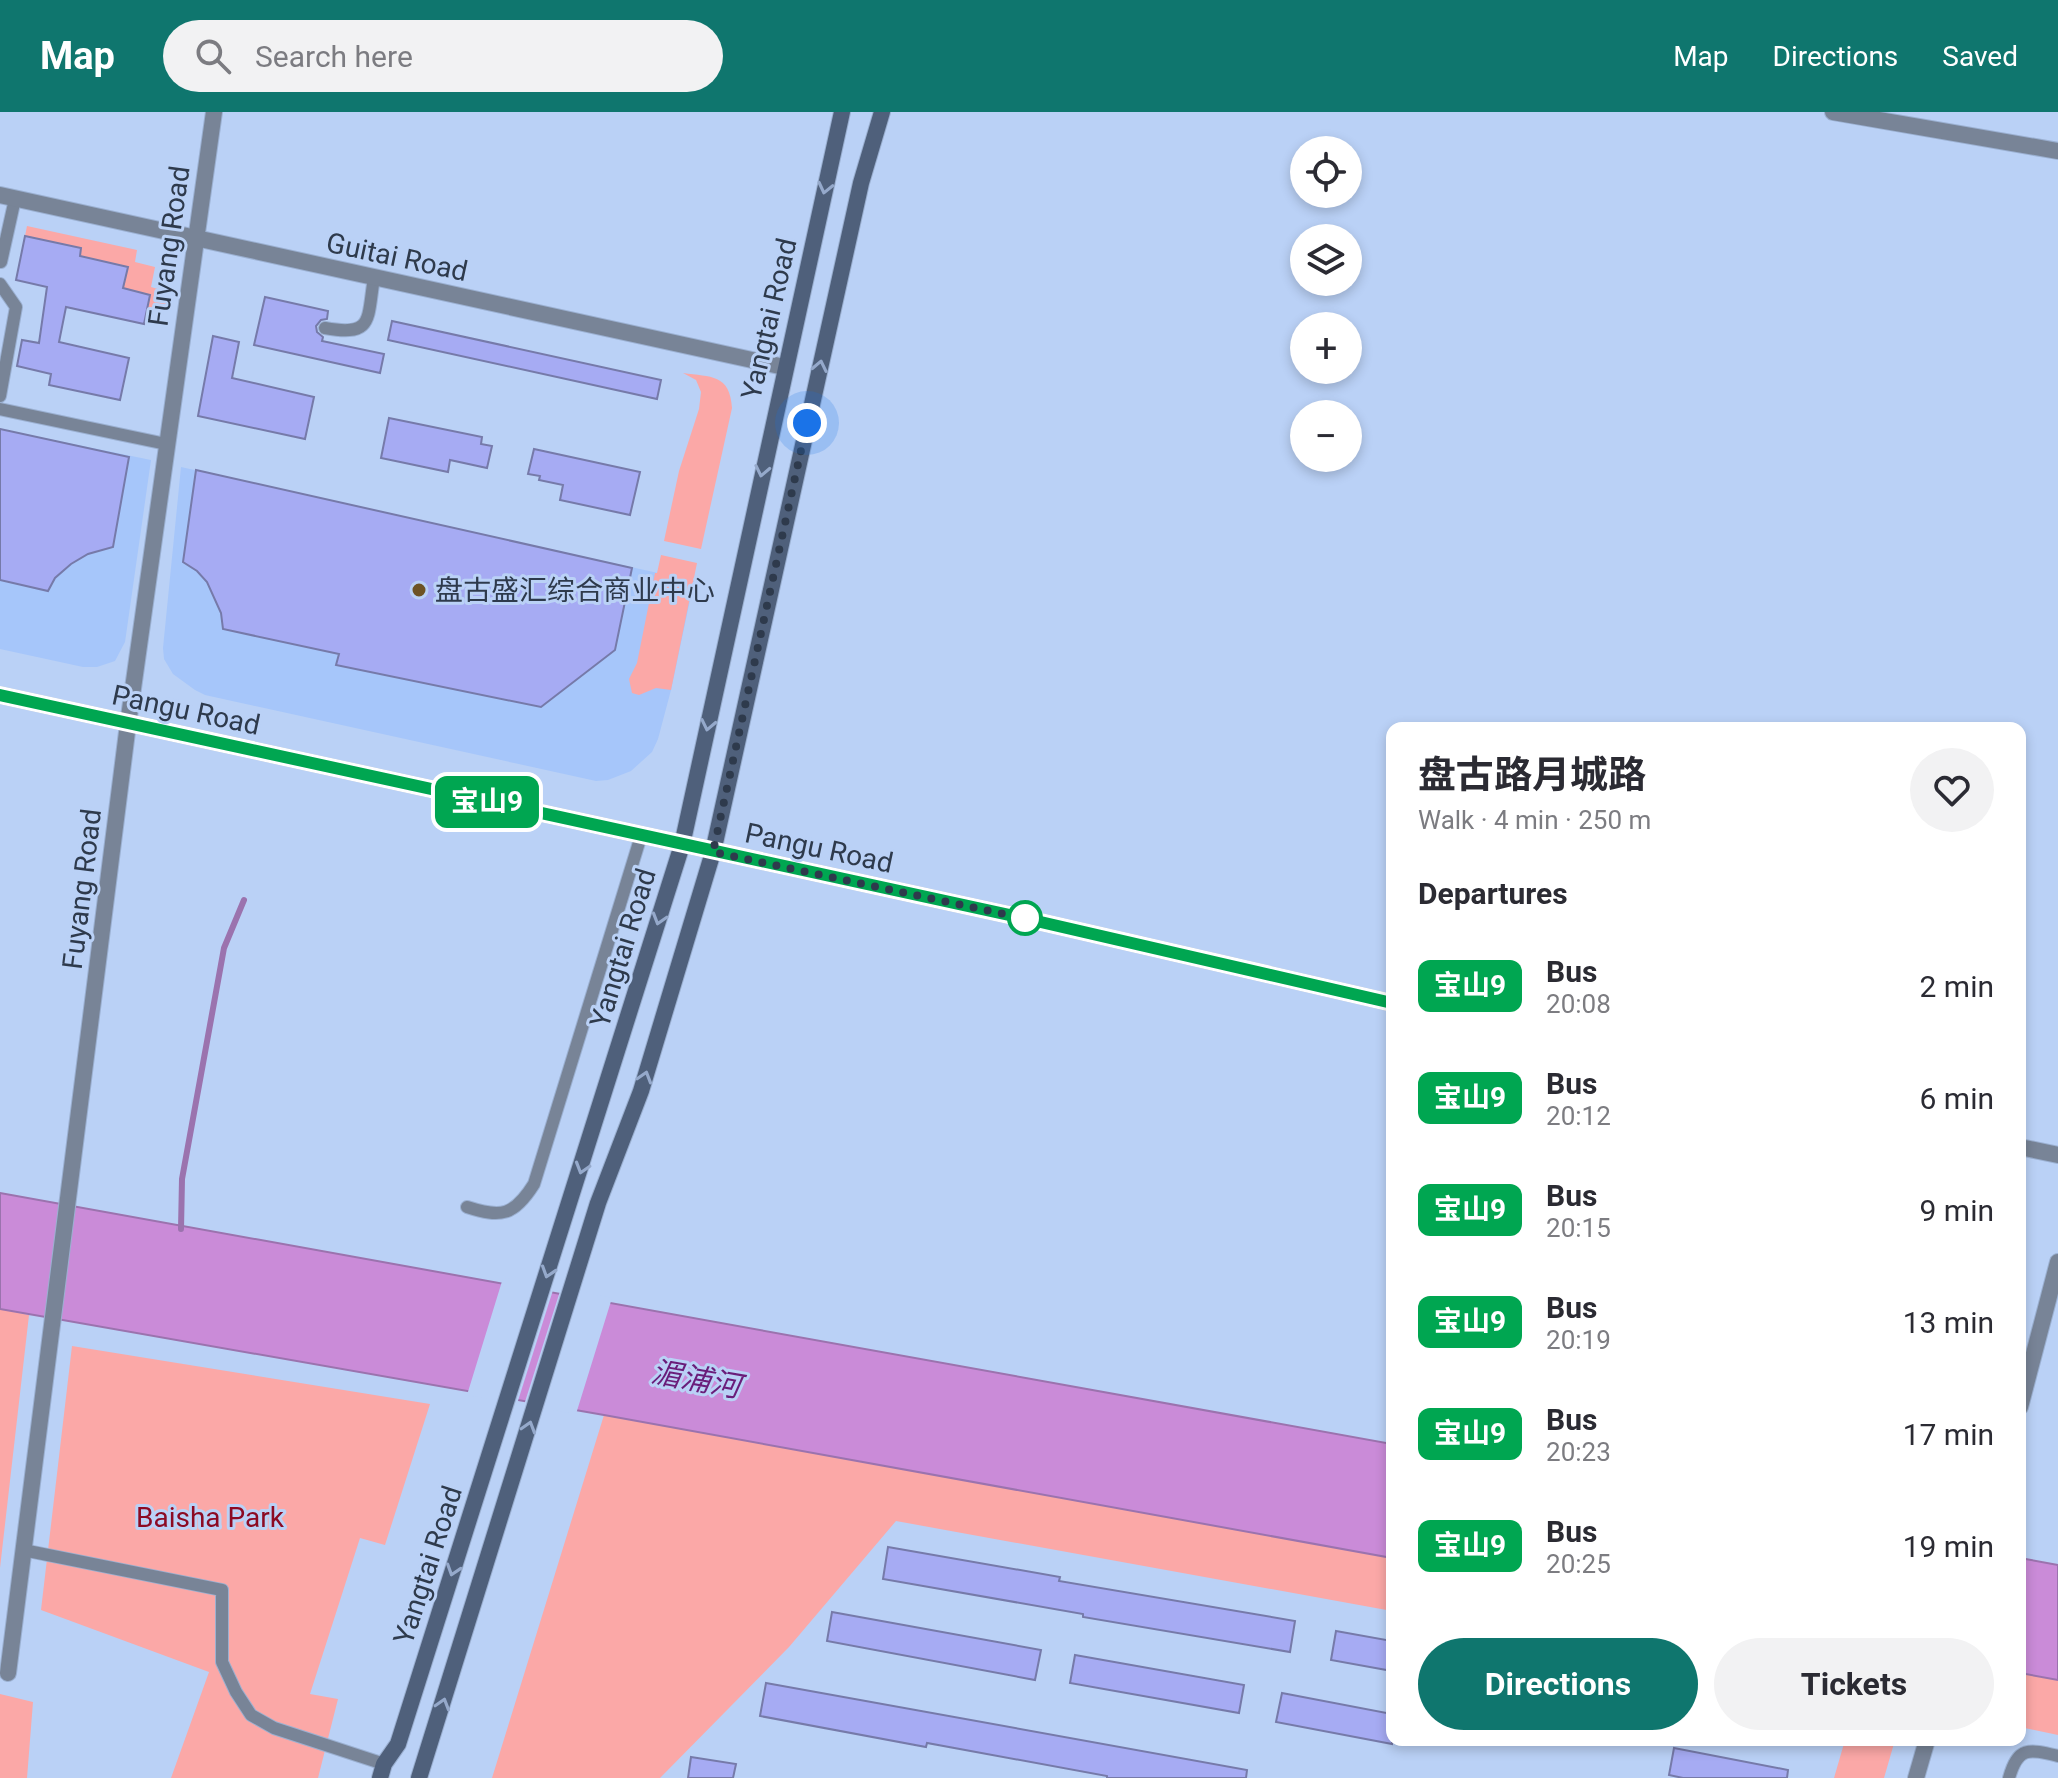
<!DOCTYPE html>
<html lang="en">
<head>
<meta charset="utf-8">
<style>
	body { margin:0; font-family:Roboto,"Noto Sans SC",sans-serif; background:#f2f2f3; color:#2b2b33; height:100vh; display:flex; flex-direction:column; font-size:30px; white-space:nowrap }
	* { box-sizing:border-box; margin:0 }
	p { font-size:26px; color:#7c7c81 }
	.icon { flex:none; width:44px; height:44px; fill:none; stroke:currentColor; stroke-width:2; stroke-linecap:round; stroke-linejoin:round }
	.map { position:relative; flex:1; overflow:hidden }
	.details { position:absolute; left:1386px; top:610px; width:640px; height:1024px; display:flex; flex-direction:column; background:#fff; border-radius:16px; box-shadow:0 4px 12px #0003 }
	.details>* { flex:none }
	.badge { padding:0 16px; border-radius:12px; font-size:28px; line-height:52px }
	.tools { position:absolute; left:1290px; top:24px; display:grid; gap:16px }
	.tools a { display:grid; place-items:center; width:72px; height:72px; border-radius:50%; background:#fff; box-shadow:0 4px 12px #0003; font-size:40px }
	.you { position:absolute; width:40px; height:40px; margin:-20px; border:6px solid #fff; border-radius:50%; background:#1a73e8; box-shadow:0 0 0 12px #1a73e833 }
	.map>.badge { position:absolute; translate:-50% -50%; box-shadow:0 0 0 4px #fff }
	h2 { padding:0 32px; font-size:30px; line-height:72px }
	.round { display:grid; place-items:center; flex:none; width:84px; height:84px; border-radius:42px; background:#f2f2f3 }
	.headline { display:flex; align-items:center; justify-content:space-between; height:136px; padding:0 32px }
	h1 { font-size:38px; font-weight:700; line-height:60px }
	.cta { display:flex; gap:16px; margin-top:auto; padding:16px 32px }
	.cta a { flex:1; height:92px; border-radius:48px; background:#0f766e; color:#fff; font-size:32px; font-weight:700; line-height:92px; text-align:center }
	.cta a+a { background:#f2f2f3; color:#2b2b33 }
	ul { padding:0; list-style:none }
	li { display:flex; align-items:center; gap:24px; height:112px; padding:0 32px }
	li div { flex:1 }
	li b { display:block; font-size:30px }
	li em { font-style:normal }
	li .badge { min-width:88px; font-weight:700; text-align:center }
	header { display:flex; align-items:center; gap:48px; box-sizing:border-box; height:112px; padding:0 40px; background:#0f766e; color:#fff }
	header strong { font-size:38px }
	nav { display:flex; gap:44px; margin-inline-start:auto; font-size:28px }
	.search { width:560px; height:72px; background:#f2f2f3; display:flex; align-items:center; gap:20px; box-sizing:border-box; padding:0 28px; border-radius:44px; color:#7c7c81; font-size:30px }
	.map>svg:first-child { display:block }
	.built { fill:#a6c6fa }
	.green { fill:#fba8a7 }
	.water { fill:#ca8bd8; stroke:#9b73ae; stroke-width:2 }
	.pier { fill:#bad1f6 }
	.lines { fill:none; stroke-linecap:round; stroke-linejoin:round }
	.stream { stroke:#9b73ae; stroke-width:6 }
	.building { fill:#a6abf3; stroke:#767aa9; stroke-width:2 }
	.service-casing { stroke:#9bb0d1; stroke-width:14 }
	.minor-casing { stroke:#9bb0d1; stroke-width:18 }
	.tertiary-casing { stroke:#9bb0d1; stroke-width:18 }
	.secondary-casing { stroke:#9bb0d1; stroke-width:18 }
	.service { stroke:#788497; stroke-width:12 }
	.minor { stroke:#788497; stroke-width:16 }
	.tertiary { stroke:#788497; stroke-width:16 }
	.secondary { stroke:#4f607b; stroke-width:16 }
	.oneway { stroke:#95a9cb }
	.line-casing { stroke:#fff; stroke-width:18 }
	.line { stroke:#00a651; stroke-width:12 }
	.walk { stroke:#2e3a4c; stroke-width:8; stroke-dasharray:0 14.4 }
	.poi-dot { fill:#6d5325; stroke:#bad1f6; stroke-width:3 }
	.stop-dot { fill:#fff; stroke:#00a651; stroke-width:4 }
	.labels { text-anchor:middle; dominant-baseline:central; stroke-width:6; stroke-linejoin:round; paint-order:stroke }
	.street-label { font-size:28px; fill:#2e3a4c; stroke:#bad1f6 }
	.poi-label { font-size:28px; fill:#2e3a4c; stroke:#bad1f6; text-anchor:start }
	.park-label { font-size:28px; fill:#8c0a23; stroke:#bad1f6 }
	.water-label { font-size:30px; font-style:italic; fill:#6a1d7a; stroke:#bad1f6 }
</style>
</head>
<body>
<header>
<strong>Map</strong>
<div class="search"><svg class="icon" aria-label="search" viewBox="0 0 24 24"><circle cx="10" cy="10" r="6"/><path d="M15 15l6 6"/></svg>Search here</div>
<nav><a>Map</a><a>Directions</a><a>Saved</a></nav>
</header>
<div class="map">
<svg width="2058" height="1666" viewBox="0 0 2058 1666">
	<rect width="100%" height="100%" fill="#bad1f6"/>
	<!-- built -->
	<path class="built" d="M 0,317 L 151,348 L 125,530 L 115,549 L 97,555 L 83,555 L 0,537 Z
		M 181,355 L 694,469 L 671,578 L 658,627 L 652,640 L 631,659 L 608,668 L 596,669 L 205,583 L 195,578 L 173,562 L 164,547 L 163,536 Z"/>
	<!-- green -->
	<path class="green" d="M 27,114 L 137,138 L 135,150 L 155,155 L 151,175 L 161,178 L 159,186 L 167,188 L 164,200 L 147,197 L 150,183 L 123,176 L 127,155 L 80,144 L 81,136 L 25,124 Z
		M 683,261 C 711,265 730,262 732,296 L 701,437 L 664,429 L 679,359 L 699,297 L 701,280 L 696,268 Z
		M 661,443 L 697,451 L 671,578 L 656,576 L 639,583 L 632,581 L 629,567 L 637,551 L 655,461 L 657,461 Z
		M 0,1197 L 29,1203 L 0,1456 Z
		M 72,1234 L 430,1292 L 385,1433 L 360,1426 L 310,1582 L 338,1587 L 318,1666 L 171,1666 L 209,1560 L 41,1498 Z
		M 604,1303 L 1392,1446 L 1392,1499 L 896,1409 L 789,1535 L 660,1666 L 492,1666 Z
		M 2020,1561 L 2058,1568 L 2058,1623 L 2020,1615 Z
		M 0,1582 L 33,1590 L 27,1666 L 0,1666 Z
		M 1845,1628 L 1895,1628 L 1884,1666 L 1834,1666 Z"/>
	<!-- water -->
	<path class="water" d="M 0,1081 L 1392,1332 L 1392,1446 L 604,1303 L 0,1197 Z
		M 2020,1446 L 2058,1453 L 2058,1568 L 2020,1561 Z"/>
	<!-- pier -->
	<path class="pier" d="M 503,1166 L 554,1175 L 517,1292 L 467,1283 Z
		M 561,1176 L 612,1186 L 576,1302 L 524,1293 Z"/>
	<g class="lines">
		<!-- stream -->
		<path class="stream" d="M 181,1117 L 182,1067 L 224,836 L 244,788"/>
	</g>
	<!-- building -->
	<path class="building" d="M 25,124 L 81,136 L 80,144 L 128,155 L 123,176 L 150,183 L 144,212 L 66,195 L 59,230 L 129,246 L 120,288 L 49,273 L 51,262 L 17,254 L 22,228 L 39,231 L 47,175 L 16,168 Z
		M 265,185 L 328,199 L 327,207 L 321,208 L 316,214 L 317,220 L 323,225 L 322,229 L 384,242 L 380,261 L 254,233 Z
		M 392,209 L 661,268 L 657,287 L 388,228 Z
		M 213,224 L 239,230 L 232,266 L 314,285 L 305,327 L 198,304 Z
		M 389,306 L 482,325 L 481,332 L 492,334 L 487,356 L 450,348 L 448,360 L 381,346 Z
		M 0,317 L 129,345 L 113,435 L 88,442 L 71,452 L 55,466 L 48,479 L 0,468 Z
		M 534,337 L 640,360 L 630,403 L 560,388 L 563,373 L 539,368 L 540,364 L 528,362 Z
		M 196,358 L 632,456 L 615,538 L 541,595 L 336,553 L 339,542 L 223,517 L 221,501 L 207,470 L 197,459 L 183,450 Z
		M 888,1435 L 1060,1465 L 1059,1469 L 1295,1509 L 1290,1540 L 1083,1505 L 1083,1502 L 883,1467 Z
		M 832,1500 L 1041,1538 L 1035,1568 L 827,1529 Z
		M 1336,1519 L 1392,1529 L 1392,1559 L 1331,1548 Z
		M 1075,1543 L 1244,1573 L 1239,1601 L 1070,1571 Z
		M 766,1571 L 1247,1658 L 1246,1666 L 1107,1666 L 1107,1664 L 927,1631 L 926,1635 L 760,1604 Z
		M 1282,1581 L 1392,1602 L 1392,1632 L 1276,1610 Z
		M 1674,1636 L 1788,1658 L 1787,1666 L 1683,1666 L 1669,1663 Z
		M 691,1645 L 736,1652 L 733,1666 L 688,1666 Z"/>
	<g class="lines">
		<!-- service casing -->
		<g class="service-casing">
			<path id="service" d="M 1,150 L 15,87
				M 0,172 L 16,195 L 0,284
				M 325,216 C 374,225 367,207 374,166
				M 0,297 L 166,332
				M 467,1095 C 501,1106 514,1104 534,1072 L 641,724
				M 23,1438 L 222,1478 L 222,1550 L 236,1580 L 251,1603 L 274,1616 L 384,1652
				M 2009,1666 C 2018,1634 2029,1637 2058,1644"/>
		</g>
		<!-- minor casing -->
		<g class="minor-casing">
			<path id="minor" d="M 1833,0 L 2058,39
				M 0,83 L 784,255
				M 8,1561 L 128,612 L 214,0"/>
		</g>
		<!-- tertiary casing -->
		<g class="tertiary-casing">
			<path id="tertiary" d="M 0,583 L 1032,808 L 1392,891
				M 2020,1035 L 2058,1043
				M 2020,1295 L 2058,1150
				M 1916,1666 L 1927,1628"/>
		</g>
		<!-- secondary casing -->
		<g class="secondary-casing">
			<path id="secondary" d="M 380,1666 L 384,1652 L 398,1632 L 682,733 L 842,0
				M 419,1666 L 598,1091 L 641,979 L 713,740 L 861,71 L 882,0"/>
		</g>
		<!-- service -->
		<use href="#service" class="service"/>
		<!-- minor -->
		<use href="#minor" class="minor"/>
		<!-- tertiary -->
		<use href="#tertiary" class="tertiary"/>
		<!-- secondary -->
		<use href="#secondary" class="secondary"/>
	</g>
	<!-- one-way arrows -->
	<defs><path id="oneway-chevron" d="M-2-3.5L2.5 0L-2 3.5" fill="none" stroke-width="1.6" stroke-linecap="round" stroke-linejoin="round" transform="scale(2)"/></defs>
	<g class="oneway">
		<use href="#oneway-chevron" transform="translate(825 76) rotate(103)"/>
		<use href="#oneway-chevron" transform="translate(820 254) rotate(-78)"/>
		<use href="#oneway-chevron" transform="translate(762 359) rotate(102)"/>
		<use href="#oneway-chevron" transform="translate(708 613) rotate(102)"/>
		<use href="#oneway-chevron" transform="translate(659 807) rotate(107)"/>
		<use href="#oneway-chevron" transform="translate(645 965) rotate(-73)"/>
		<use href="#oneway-chevron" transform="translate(582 1056) rotate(107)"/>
		<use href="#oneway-chevron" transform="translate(548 1160) rotate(108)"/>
		<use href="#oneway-chevron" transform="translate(529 1315) rotate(-73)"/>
		<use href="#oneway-chevron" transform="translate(453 1458) rotate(108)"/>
		<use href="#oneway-chevron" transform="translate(443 1592) rotate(-73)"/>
	</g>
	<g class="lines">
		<!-- line casing -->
		<g class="line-casing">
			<path id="line" d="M 0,583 L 1032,808 L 1392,891"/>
		</g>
		<!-- line -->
		<use href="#line" class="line"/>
		<!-- walk -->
		<path class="walk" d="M 807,311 L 713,740 L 1032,808 L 1025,806"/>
	</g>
	<!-- markers -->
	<circle class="poi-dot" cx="419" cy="478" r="8"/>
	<circle class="stop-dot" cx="1025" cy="806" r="16"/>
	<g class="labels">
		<!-- street labels -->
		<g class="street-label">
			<text transform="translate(169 134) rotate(-82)">Fuyang Road</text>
			<text transform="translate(397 145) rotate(12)">Guitai Road</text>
			<text transform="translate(769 207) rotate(-77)">Yangtai Road</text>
			<text transform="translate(186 598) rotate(12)">Pangu Road</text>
			<text transform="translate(819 736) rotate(12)">Pangu Road</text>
			<text transform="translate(82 777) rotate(-83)">Fuyang Road</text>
			<text transform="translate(623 836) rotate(-73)">Yangtai Road</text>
			<text transform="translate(428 1453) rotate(-72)">Yangtai Road</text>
		</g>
		<!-- poi labels -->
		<g class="poi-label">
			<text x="435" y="478">盘古盛汇综合商业中心</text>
		</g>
		<!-- park labels -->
		<g class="park-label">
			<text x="210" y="1405">Baisha Park</text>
		</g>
		<!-- water labels -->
		<g class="water-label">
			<text transform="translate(696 1267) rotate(10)">湄浦河</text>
		</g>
	</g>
</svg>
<div class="tools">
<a><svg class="icon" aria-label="locate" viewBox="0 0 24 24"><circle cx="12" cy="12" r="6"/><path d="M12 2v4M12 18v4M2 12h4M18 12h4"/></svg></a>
<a><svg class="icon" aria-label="layers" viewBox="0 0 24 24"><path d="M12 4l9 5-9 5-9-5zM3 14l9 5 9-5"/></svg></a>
<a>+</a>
<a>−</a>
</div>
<div class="you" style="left:807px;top:311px"></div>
<b class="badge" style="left:487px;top:690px;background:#00a651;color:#fff">宝山9</b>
<section class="details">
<div class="headline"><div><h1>盘古路月城路</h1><p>Walk · 4 min · 250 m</p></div><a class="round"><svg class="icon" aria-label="heart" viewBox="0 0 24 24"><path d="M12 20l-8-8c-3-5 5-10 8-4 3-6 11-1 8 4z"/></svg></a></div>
<h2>Departures</h2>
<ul>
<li><span class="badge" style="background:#00a651;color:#fff">宝山9</span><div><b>Bus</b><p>20:08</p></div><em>2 min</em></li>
<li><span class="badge" style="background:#00a651;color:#fff">宝山9</span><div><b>Bus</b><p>20:12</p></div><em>6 min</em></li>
<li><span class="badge" style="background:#00a651;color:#fff">宝山9</span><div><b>Bus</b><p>20:15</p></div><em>9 min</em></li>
<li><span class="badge" style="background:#00a651;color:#fff">宝山9</span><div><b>Bus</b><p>20:19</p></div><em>13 min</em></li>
<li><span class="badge" style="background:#00a651;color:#fff">宝山9</span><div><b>Bus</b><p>20:23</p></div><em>17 min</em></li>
<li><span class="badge" style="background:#00a651;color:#fff">宝山9</span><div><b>Bus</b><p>20:25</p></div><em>19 min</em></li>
</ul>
<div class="cta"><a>Directions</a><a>Tickets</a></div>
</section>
</div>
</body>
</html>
